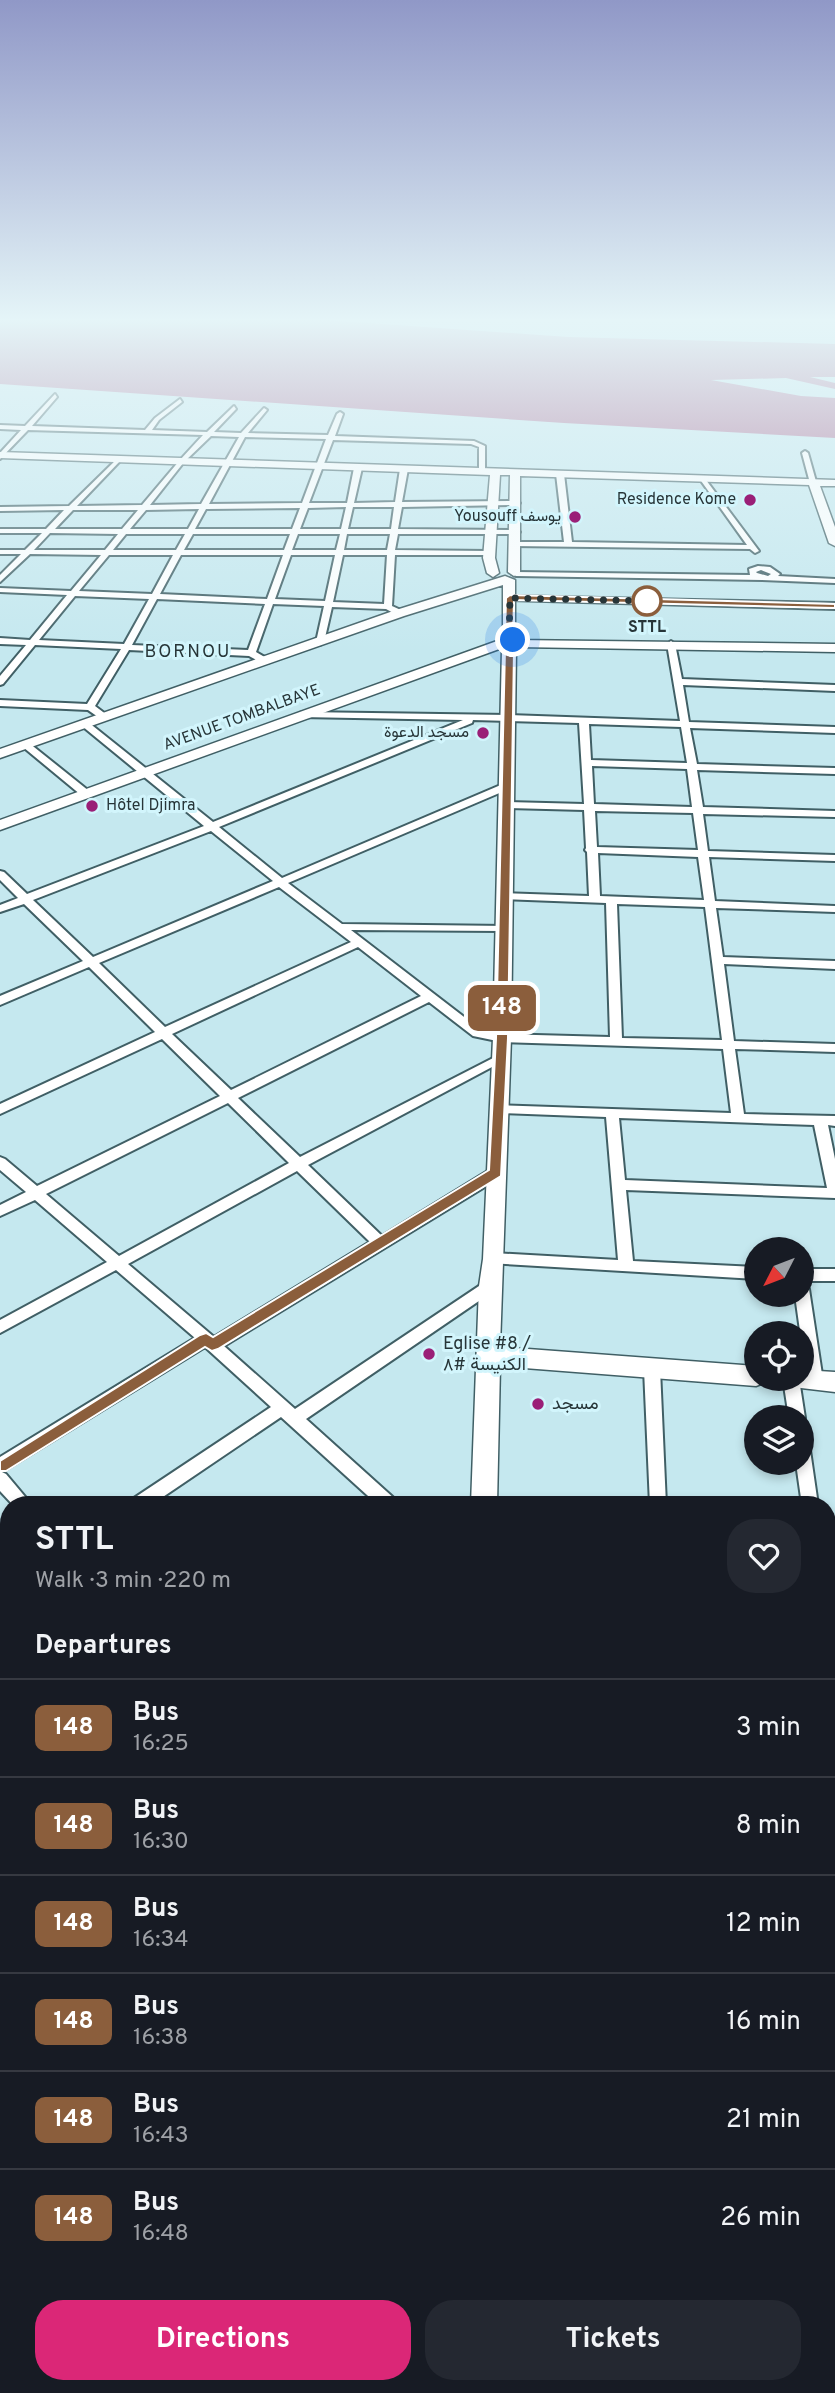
<!DOCTYPE html>
<html lang="en">
<head>
<meta charset="utf-8">
<style>
	body { margin:0; font-family:Overpass,Vazirmatn,sans-serif; background:#242831; color:#f1f3f6; height:100vh; display:flex; flex-direction:column; font-size:26px; white-space:nowrap }
	* { box-sizing:border-box; margin:0 }
	p { font-size:23px; color:#9ea1a6 }
	.icon { flex:none; width:38px; height:38px; fill:none; stroke:currentColor; stroke-width:2; stroke-linecap:round; stroke-linejoin:round }
	.map { position:relative; flex:1; overflow:hidden }
	.details { position:absolute; left:0px; top:1496px; width:836px; height:898px; display:flex; flex-direction:column; background:#171b24; border-radius:28px 28px 0 0; box-shadow:0 4px 10px #0003 }
	.details>* { flex:none }
	.badge { padding:0 14px; border-radius:10px; font-size:24px; line-height:46px }
	.needle { width:46px; rotate:228deg }
	.controls { position:absolute; left:744px; top:1237px; display:grid; gap:14px }
	.controls a { display:grid; place-items:center; width:70px; height:70px; border-radius:50%; background:#171b24; box-shadow:0 4px 10px #0003; font-size:35px }
	.you { position:absolute; width:35px; height:35px; margin:-18px; border:5px solid #fff; border-radius:50%; background:#1a73e8; box-shadow:0 0 0 10px #1a73e833 }
	.map>.badge { position:absolute; translate:-50% -50%; box-shadow:0 0 0 4px #fff }
	h2 { padding:0 35px; font-size:26px; line-height:63px }
	.round { display:grid; place-items:center; flex:none; width:74px; height:74px; border-radius:28px; background:#242831 }
	.headline { display:flex; align-items:center; justify-content:space-between; height:119px; padding:0 35px }
	h1 { font-size:33px; font-weight:700; line-height:52px }
	.primary-button { display:flex; gap:14px; margin-top:auto; padding:14px 35px }
	.primary-button a { flex:1; height:80px; border-radius:28px; background:#db2777; color:#fff; font-size:28px; font-weight:700; line-height:80px; text-align:center }
	.primary-button a+a { background:#242831; color:#f1f3f6 }
	ul { padding:0; list-style:none }
	li { display:flex; align-items:center; gap:21px; height:98px; padding:0 35px; border-top:2px solid #363941 }
	li div { flex:1 }
	li b { display:block; font-size:26px }
	li em { font-style:normal }
	li .badge { min-width:77px; font-weight:700; text-align:center }
	.map>svg:first-child { display:block }
	.water { fill:#ad6e95 }
	.lines { fill:none; stroke-linecap:round; stroke-linejoin:round }
	.stream { stroke:#ad6e95; stroke-width:5 }
	.street-casing { stroke:#405f65; stroke-width:4 }
	.secondary-casing { stroke:#405f65; stroke-width:3 }
	.street { fill:#fff; fill-rule:evenodd }
	.secondary { fill:#fff; fill-rule:evenodd }
	.line { fill:#8b5e3c; stroke:#fff; stroke-width:2 }
	.walk { stroke:#273538; stroke-width:7; stroke-dasharray:0 12.6 }
	.poi-dot { fill:#9a1f77; stroke:#d2f5fc; stroke-width:2.5 }
	.stop-dot { fill:#fff; stroke:#8b5e3c; stroke-width:3.5 }
	.labels { text-anchor:middle; dominant-baseline:central; stroke-width:6; stroke-linejoin:round; paint-order:stroke }
	.far-poi-label { font-size:16px; fill:#273538; stroke:#d2f5fc; text-anchor:end }
	.far-stop-label { font-size:16px; font-weight:bold; fill:#273538; stroke:#d2f5fc }
	.far-street-label { font-size:16px; fill:#273538; stroke:#d2f5fc }
	.far-quarter-label { font-size:18px; letter-spacing:2px; fill:#273538; stroke:#d2f5fc }
	.poi-label { font-size:18px; fill:#273538; stroke:#d2f5fc; text-anchor:start }
</style>
</head>
<body>
<div class="map">
<svg width="835" height="2393" viewBox="0 0 835 2393">
	<rect width="100%" height="100%" fill="#c5e8ef"/>
	<!-- water -->
	<path class="water" d="M 0,318 L 297,318 L 568,337 L 835,344 L 835,377 L 810,377 L 835,383 L 835,389 L 786,378 L 711,380 L 801,396 L 835,398 L 835,438 L 564,423 L 0,384 Z"/>
	<g class="lines">
		<!-- stream -->
		<path class="stream" d="M 177,2393 L 186,2385"/>
		<!-- street casing -->
		<g class="street-casing">
			<path id="street" d="M 55,394 L 57,397 L 32,426 L 145,430 L 155,418 L 180,399 L 182,402 L 159,420 L 152,430 L 207,432 L 234,406 L 236,409 L 214,432 L 241,433 L 264,408 L 267,410 L 248,433 L 328,435 L 337,414 L 340,412 L 343,414 L 335,436 L 474,441 L 485,446 L 485,473 L 479,472 L 479,447 L 471,444 L 333,440 L 309,503 L 347,503 L 354,468 L 358,466 L 362,468 L 354,503 L 395,502 L 400,469 L 404,467 L 408,469 L 402,502 L 516,501 L 520,503 L 516,505 L 402,507 L 398,529 L 516,530 L 520,532 L 516,534 L 398,534 L 395,550 L 489,551 L 493,553 L 489,555 L 395,555 L 392,606 L 403,611 L 403,615 L 397,615 L 386,609 L 332,607 L 324,642 L 320,645 L 316,642 L 324,606 L 273,604 L 256,652 L 268,659 L 268,663 L 262,663 L 249,656 L 129,650 L 95,706 L 107,715 L 107,719 L 101,719 L 88,710 L 0,706 L 0,700 L 87,704 L 121,649 L 35,645 L 3,684 L 0,685 L 0,676 L 26,645 L 0,644 L 0,638 L 30,640 L 67,595 L 0,592 L 0,588 L 71,591 L 101,555 L 30,554 L 0,582 L 0,575 L 21,554 L 0,554 L 0,550 L 25,550 L 42,533 L 0,533 L 0,529 L 46,529 L 64,510 L 0,511 L 0,507 L 69,506 L 119,457 L 121,460 L 77,506 L 142,505 L 180,460 L 203,435 L 28,430 L 0,459 L 0,453 L 21,430 L 0,429 L 0,425 L 25,426 ZM 211,436 L 239,437 L 201,504 L 150,505 L 184,462 ZM 245,437 L 326,439 L 302,503 L 209,504 ZM 346,507 L 341,529 L 300,529 L 308,508 ZM 353,507 L 394,507 L 391,529 L 348,529 ZM 300,508 L 292,529 L 195,529 L 206,509 ZM 199,509 L 188,529 L 130,529 L 146,510 ZM 73,510 L 138,510 L 122,529 L 55,529 ZM 50,533 L 118,534 L 105,550 L 34,550 ZM 126,534 L 185,534 L 176,550 L 113,550 ZM 193,534 L 290,534 L 284,550 L 184,550 ZM 298,534 L 340,534 L 336,550 L 292,550 ZM 347,534 L 390,534 L 387,550 L 344,550 ZM 109,555 L 173,555 L 152,594 L 79,591 ZM 181,555 L 283,555 L 267,599 L 160,594 ZM 291,555 L 335,555 L 325,601 L 275,599 ZM 343,555 L 387,555 L 384,604 L 333,602 ZM 75,596 L 149,599 L 124,644 L 39,640 ZM 157,599 L 265,604 L 248,650 L 132,645 Z
				M 805,451 L 808,453 L 817,485 L 810,483 L 802,453 Z
				M 560,472 L 564,474 L 572,542 L 747,545 L 699,478 L 703,476 L 759,551 L 755,553 L 750,549 L 512,546 L 512,542 L 564,542 L 556,474 Z
				M 758,566 L 770,567 L 780,574 L 778,576 L 835,579 L 835,583 L 762,580 L 516,576 L 512,574 L 516,572 L 750,575 L 749,569 ZM 761,570 L 771,574 L 768,576 L 757,573 L 756,572 Z
				M 507,596 L 835,603 L 835,609 L 510,600 L 507,600 Z
				M 671,641 L 675,644 L 682,679 L 835,685 L 835,691 L 683,685 L 689,722 L 835,727 L 835,733 L 690,728 L 697,764 L 835,768 L 835,774 L 697,770 L 703,807 L 835,811 L 835,817 L 703,814 L 708,851 L 835,855 L 835,861 L 709,857 L 715,901 L 835,906 L 835,912 L 716,908 L 723,957 L 835,961 L 835,969 L 724,964 L 734,1041 L 835,1044 L 835,1052 L 735,1049 L 744,1114 L 835,1116 L 835,1126 L 828,1125 L 835,1159 L 835,1198 L 626,1190 L 633,1261 L 756,1267 L 756,1279 L 489,1263 L 487,1259 L 489,1255 L 494,1253 L 618,1260 L 606,1117 L 498,1113 L 491,1108 L 493,1105 L 731,1113 L 723,1049 L 502,1042 L 473,1036 L 429,1002 L 238,1098 L 300,1157 L 497,1056 L 501,1055 L 507,1059 L 308,1165 L 382,1236 L 491,1169 L 501,1169 L 503,1173 L 501,1177 L 224,1346 L 295,1409 L 485,1282 L 495,1282 L 497,1286 L 495,1290 L 306,1419 L 396,1500 L 398,1505 L 378,1505 L 281,1417 L 151,1505 L 129,1505 L 131,1500 L 271,1407 L 205,1347 L 2,1472 L 6,1474 L 32,1505 L 13,1505 L 0,1491 L 0,1457 L 195,1338 L 116,1270 L 0,1333 L 0,1320 L 107,1262 L 35,1200 L 0,1216 L 0,1205 L 26,1192 L 0,1170 L 0,1157 L 5,1159 L 37,1186 L 220,1096 L 162,1039 L 0,1114 L 0,1104 L 155,1032 L 89,967 L 0,1005 L 0,996 L 83,961 L 24,904 L 0,912 L 0,905 L 18,898 L 0,880 L 0,871 L 4,872 L 27,894 L 204,826 L 82,726 L 82,722 L 88,722 L 213,822 L 463,720 L 300,717 L 300,713 L 303,712 L 509,715 L 680,721 L 667,644 ZM 473,720 L 579,723 L 584,804 L 505,802 L 500,805 L 505,808 L 584,810 L 586,848 L 585,850 L 587,852 L 589,896 L 504,893 L 498,896 L 504,899 L 606,903 L 610,1037 L 502,1034 L 481,1030 L 351,930 L 503,931 L 509,928 L 507,926 L 342,924 L 288,883 L 511,788 L 511,784 L 503,784 L 282,878 L 219,827 L 472,723 ZM 589,724 L 681,727 L 687,763 L 591,760 ZM 592,766 L 687,769 L 692,807 L 594,804 ZM 595,811 L 693,813 L 698,850 L 597,847 ZM 211,831 L 273,881 L 93,957 L 33,900 ZM 598,853 L 698,857 L 704,900 L 600,896 ZM 279,887 L 351,942 L 165,1027 L 99,963 ZM 617,904 L 705,907 L 722,1040 L 622,1038 ZM 358,947 L 421,996 L 231,1090 L 172,1034 ZM 228,1103 L 289,1163 L 119,1256 L 46,1194 ZM 619,1118 L 814,1125 L 827,1188 L 625,1180 ZM 297,1171 L 370,1242 L 214,1337 L 128,1264 Z
				M 23,743 L 29,743 L 89,791 L 89,795 L 81,795 L 23,747 Z
				M 802,1269 L 835,1269 L 835,1281 L 802,1281 Z
				M 802,1283 L 807,1285 L 809,1289 L 823,1381 L 821,1386 L 815,1387 L 809,1386 L 807,1381 L 795,1295 L 802,1295 Z
				M 652,1363 L 658,1364 L 660,1369 L 666,1505 L 650,1505 L 644,1369 L 646,1364 Z
				M 783,1379 L 799,1379 L 805,1418 L 803,1423 L 802,1418 L 789,1418 Z
				M 802,1443 L 808,1445 L 810,1450 L 818,1505 L 802,1505 L 796,1463 L 802,1463 Z
				M 9,1582 L 9,1600 L 0,1604 L 0,1586 Z
				M 828,1616 L 835,1619 L 835,1682 L 828,1678 Z
				M 9,1738 L 9,1760 L 0,1764 L 0,1743 Z
				M 828,1838 L 835,1839 L 835,1859 L 828,1858 Z
				M 9,1938 L 9,1962 L 0,1966 L 0,1942 Z
				M 828,2067 L 835,2068 L 835,2090 L 828,2089 Z
				M 9,2214 L 9,2241 L 0,2245 L 0,2218 Z
				M 197,2385 L 228,2385 L 224,2393 L 194,2393 Z"/>
		</g>
		<!-- secondary casing -->
		<g class="secondary-casing">
			<path id="secondary" d="M 0,452 L 835,480 L 835,486 L 820,486 L 835,527 L 835,546 L 829,543 L 809,485 L 520,476 L 520,572 L 514,576 L 508,572 L 510,475 L 500,475 L 495,558 L 499,573 L 493,577 L 487,573 L 483,558 L 490,475 L 0,458 Z
				M 505,576 L 515,580 L 515,640 L 835,644 L 835,652 L 517,647 L 503,639 L 503,585 L 404,616 L 0,758 L 0,749 L 396,610 Z
				M 497,641 L 504,645 L 502,648 L 0,830 L 0,820 Z
				M 509,645 L 516,649 L 511,1038 L 500,1347 L 756,1366 L 756,1379 L 766,1379 L 764,1383 L 756,1386 L 500,1366 L 497,1505 L 471,1505 L 479,1286 L 483,1259 L 493,1038 L 502,649 Z
				M 802,1370 L 835,1372 L 835,1392 L 784,1386 L 780,1379 L 802,1379 Z
				M 0,1953 L 9,1957 L 9,1997 L 0,1993 Z
				M 828,2362 L 835,2362 L 835,2393 L 814,2393 L 811,2385 L 828,2385 Z
				M 305,2385 L 344,2385 L 347,2393 L 308,2393 Z
				M 443,2385 L 481,2385 L 481,2393 L 443,2393 Z"/>
		</g>
		<!-- street -->
		<use href="#street" class="street"/>
		<!-- secondary -->
		<use href="#secondary" class="secondary"/>
	</g>
	<!-- sky -->
	<linearGradient id="sky" x2="0" y2="1"><stop stop-color="#9098c7"/><stop offset="0.49" stop-color="#e5f5f8"/><stop offset="1" stop-color="#e5f5f8" stop-opacity="0"/></linearGradient>
	<rect width="835" height="653" fill="url(#sky)"/>
	<!-- line -->
	<path class="line" d="M 510,595 L 835,604 L 835,608 L 514,600 L 513,638 L 519,639 L 522,645 L 514,650 L 508,1038 L 501,1176 L 218,1349 L 212,1351 L 205,1347 L 6,1471 L 0,1471 L 0,1461 L 200,1335 L 206,1333 L 213,1337 L 489,1170 L 496,1038 L 505,649 L 513,644 L 505,639 L 506,598 Z"/>
	<g class="lines">
		<!-- walk -->
		<path class="walk" d="M 513,640 L 509,639 L 510,598 L 647,601"/>
	</g>
	<!-- markers -->
	<g class="poi-dot">
		<circle cx="750" cy="500" r="7"/>
		<circle cx="575" cy="517" r="7"/>
		<circle cx="483" cy="733" r="7"/>
		<circle cx="92" cy="806" r="7"/>
		<circle cx="429" cy="1354" r="7"/>
		<circle cx="538" cy="1404" r="7"/>
	</g>
	<circle class="stop-dot" cx="647" cy="601" r="14"/>
	<g class="labels">
		<!-- far-poi labels -->
		<g class="far-poi-label">
			<text x="736" y="500">Residence Kome</text>
			<text x="561" y="517">Yousouff يوسف</text>
			<text x="469" y="733">مسجد الدعوة</text>
			<text x="106" y="806" text-anchor="start">Hôtel Djimra</text>
		</g>
		<!-- far-stop labels -->
		<g class="far-stop-label">
			<text x="647" y="628">STTL</text>
		</g>
		<!-- far-street labels -->
		<g class="far-street-label">
			<text transform="translate(242 718) rotate(-20)">AVENUE TOMBALBAYE</text>
		</g>
		<!-- far-quarter labels -->
		<g class="far-quarter-label">
			<text x="188" y="652">BORNOU</text>
		</g>
		<!-- poi labels -->
		<g class="poi-label">
			<text x="443" y="1344">Eglise #8 /<tspan x="443" dy="21">الكنيسة #٨</tspan></text>
			<text x="552" y="1404">مسجد</text>
		</g>
	</g>
</svg>
<div class="controls">
<a><svg class="needle" viewBox="-14 -14 28 28"><path d="M0-13l5 13h-10z" fill="#e53935"/><path d="M0 13l5-13h-10z" fill="#9ea1a6"/></svg></a>
<a><svg class="icon" aria-label="locate" viewBox="0 0 24 24"><circle cx="12" cy="12" r="6"/><path d="M12 2v4M12 18v4M2 12h4M18 12h4"/></svg></a>
<a><svg class="icon" aria-label="layers" viewBox="0 0 24 24"><path d="M12 4l9 5-9 5-9-5zM3 14l9 5 9-5"/></svg></a>
</div>
<div class="you" style="left:513px;top:640px"></div>
<b class="badge" style="left:502px;top:1008px;background:#8b5e3c;color:#fff">148</b>
<section class="details">
<div class="headline"><div><h1>STTL</h1><p>Walk · 3 min · 220 m</p></div><a class="round"><svg class="icon" aria-label="heart" viewBox="0 0 24 24"><path d="M12 20l-8-8c-3-5 5-10 8-4 3-6 11-1 8 4z"/></svg></a></div>
<h2>Departures</h2>
<ul>
<li><span class="badge" style="background:#8b5e3c;color:#fff">148</span><div><b>Bus</b><p>16:25</p></div><em>3 min</em></li>
<li><span class="badge" style="background:#8b5e3c;color:#fff">148</span><div><b>Bus</b><p>16:30</p></div><em>8 min</em></li>
<li><span class="badge" style="background:#8b5e3c;color:#fff">148</span><div><b>Bus</b><p>16:34</p></div><em>12 min</em></li>
<li><span class="badge" style="background:#8b5e3c;color:#fff">148</span><div><b>Bus</b><p>16:38</p></div><em>16 min</em></li>
<li><span class="badge" style="background:#8b5e3c;color:#fff">148</span><div><b>Bus</b><p>16:43</p></div><em>21 min</em></li>
<li><span class="badge" style="background:#8b5e3c;color:#fff">148</span><div><b>Bus</b><p>16:48</p></div><em>26 min</em></li>
</ul>
<div class="primary-button"><a>Directions</a><a>Tickets</a></div>
</section>
</div>
</body>
</html>
